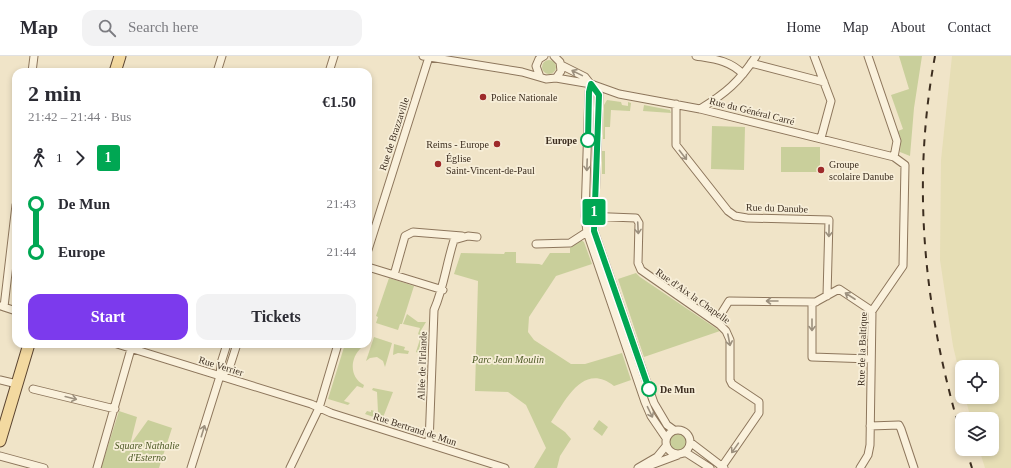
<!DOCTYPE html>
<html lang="en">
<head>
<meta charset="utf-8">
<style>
	body { margin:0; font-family:Georgia,serif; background:#f2f2f3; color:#2b2b33; height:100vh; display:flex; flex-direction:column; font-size:15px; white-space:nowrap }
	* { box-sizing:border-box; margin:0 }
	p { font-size:13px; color:#7c7c81 }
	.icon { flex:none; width:22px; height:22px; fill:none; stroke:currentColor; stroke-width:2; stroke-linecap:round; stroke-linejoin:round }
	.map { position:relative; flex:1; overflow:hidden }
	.details { position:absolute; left:12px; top:12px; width:360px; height:280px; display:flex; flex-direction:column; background:#fff; border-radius:12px; box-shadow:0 2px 6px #0003 }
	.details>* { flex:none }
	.badge { padding:0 8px; border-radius:3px; font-size:14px; line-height:26px }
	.tools { position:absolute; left:955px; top:304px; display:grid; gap:8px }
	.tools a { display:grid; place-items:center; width:44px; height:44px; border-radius:8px; background:#fff; box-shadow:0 2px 6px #0003; font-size:20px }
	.map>.badge { position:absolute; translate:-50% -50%; box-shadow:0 0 0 2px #fff }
	.legs { display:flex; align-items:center; gap:6px; height:44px; padding:0 16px; font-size:13px }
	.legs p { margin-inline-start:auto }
	.summary { display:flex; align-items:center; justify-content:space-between; height:68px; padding:0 16px }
	h1 { font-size:22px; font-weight:700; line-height:30px }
	.action { display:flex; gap:8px; margin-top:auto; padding:8px 16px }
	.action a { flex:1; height:46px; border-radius:12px; background:#7c3aed; color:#fff; font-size:16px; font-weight:700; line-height:46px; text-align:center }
	.action a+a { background:#f2f2f3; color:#2b2b33 }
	ul { padding:0 16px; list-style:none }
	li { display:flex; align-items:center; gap:14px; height:48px; font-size:15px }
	li i { display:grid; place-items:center; width:6px; height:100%; margin:0 5px; background:currentColor }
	li i::after { content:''; width:10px; height:10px; margin:-5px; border:3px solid; border-radius:50%; background:#fff }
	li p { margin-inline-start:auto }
	li:first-child i { background:linear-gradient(#0000 50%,currentColor 0) }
	li:last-child i { background:linear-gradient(currentColor 50%,#0000 0) }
	header { display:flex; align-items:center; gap:24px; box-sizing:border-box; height:56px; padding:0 20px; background:#fff; border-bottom:1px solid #e1e1e2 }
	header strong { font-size:19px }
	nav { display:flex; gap:22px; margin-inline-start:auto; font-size:14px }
	.search { width:280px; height:36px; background:#f2f2f3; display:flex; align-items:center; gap:10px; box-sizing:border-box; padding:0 14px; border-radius:12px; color:#7c7c81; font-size:15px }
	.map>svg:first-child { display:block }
	.farmland { fill:#e6deb5 }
	.green { fill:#c9cf9b }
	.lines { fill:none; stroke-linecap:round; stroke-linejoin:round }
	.street-casing { stroke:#8d765c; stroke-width:9 }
	.primary-casing { stroke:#5b4430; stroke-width:13 }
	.street { stroke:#faf1dc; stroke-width:7 }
	.primary { stroke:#f3d9a0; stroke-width:11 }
	.rail { stroke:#3d2e20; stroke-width:2; stroke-dasharray:7 7; stroke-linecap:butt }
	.oneway { stroke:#9c907e }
	.line-1-casing { stroke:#fff; stroke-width:9 }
	.line-1 { stroke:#00a753; stroke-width:6 }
	.poi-dot { fill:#9e2a2b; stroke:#f7eed8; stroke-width:1.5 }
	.stop-1-dot { fill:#fff; stroke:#00a753; stroke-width:2 }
	.labels { text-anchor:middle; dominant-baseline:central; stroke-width:3.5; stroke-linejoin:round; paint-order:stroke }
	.poi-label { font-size:10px; fill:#3d2e20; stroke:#f7eed8; text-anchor:start }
	.street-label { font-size:10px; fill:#3d2e20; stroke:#f7eed8 }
	.stop-label { font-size:10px; font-weight:bold; fill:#3d2e20; stroke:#f7eed8; text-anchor:end }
	.park-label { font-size:10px; font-style:italic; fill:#4d5a26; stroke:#f7eed8 }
</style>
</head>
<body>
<header>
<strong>Map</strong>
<div class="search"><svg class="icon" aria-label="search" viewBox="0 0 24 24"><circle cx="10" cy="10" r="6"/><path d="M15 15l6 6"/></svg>Search here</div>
<nav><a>Home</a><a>Map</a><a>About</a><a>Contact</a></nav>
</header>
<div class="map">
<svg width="1011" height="412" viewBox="0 0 1011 412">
	<rect width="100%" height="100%" fill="#f0e4c8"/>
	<!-- farmland -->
	<path class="farmland" d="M 952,0 L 1011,0 L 1011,412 L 985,412 L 979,393 L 992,393 L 992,363 L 971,363 L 965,341 L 992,341 L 992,311 L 962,311 L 962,328 L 953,290 L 940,204 L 941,104 Z"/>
	<!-- green -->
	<path class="green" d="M 899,0 L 922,0 L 914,52 L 910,100 L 900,96 L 901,83 L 898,75 L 903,73 L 891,39 L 909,33 Z
		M542 11a7 7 0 1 1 14 0a7 7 0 1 1-14 0Z
		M 607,44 L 621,46 L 622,49 L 628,50 L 628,46 L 631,47 L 630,55 L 611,54 L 610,71 L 605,71 L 605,83 L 603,83 L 604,49 Z
		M 644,49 L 670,54 L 671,57 L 643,55 Z
		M 712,70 L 745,71 L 744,114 L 711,113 Z
		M 781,91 L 820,91 L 820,116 L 781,116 Z
		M 602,95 L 605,95 L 605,118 L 602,118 Z
		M 581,184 L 584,186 L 592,208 L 556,220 L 529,261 L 528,276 L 534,284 L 571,308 L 585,308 L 622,297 L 631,324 L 614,330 C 583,306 566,344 551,366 L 565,376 L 571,383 L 560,400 L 557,412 L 534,412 L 546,392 L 526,349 L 508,336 L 475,335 L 478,225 L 454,218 L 461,197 L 504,198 L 505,196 L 516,196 L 516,207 L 539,208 L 542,209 L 550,197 L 570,197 L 570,192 Z
		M 636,217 L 640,221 L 720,275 L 644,301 L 618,223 Z
		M 389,222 L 414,230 L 402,268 L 400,268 L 398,274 L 376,267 L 378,261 L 376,260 Z
		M 407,258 L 418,266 L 426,266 L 420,276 L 424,277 L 418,297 L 416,296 L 421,280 L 418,278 L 420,272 L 403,268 Z
		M 374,281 L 392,287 L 385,311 L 383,305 L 377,301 L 370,302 L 366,305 Z
		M 345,288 L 361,292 C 350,302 349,321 364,329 L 363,332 L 357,330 L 344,345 L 350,347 L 348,349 L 328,343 Z
		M 394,288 L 405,291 L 404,294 L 409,295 L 408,298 L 398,297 L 393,299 Z
		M 373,332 L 393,336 L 382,364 L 365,358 L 367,355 L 371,356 L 371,354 L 378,356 L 377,336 L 372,334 Z
		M 119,355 L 137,361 L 130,389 L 148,364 L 172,372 L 159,412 L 101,412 Z
		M 599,364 L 608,371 L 602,380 L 593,373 Z
		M670 386a8 8 0 1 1 16 0a8 8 0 1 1-16 0Z"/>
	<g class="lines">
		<!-- street casing -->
		<g class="street-casing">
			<path id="street" d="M 423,0 L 522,16 L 546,23 L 556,22 L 561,15 L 560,6 L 554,0
				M 696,0 C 714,3 729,4 743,18
				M 814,0 L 831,45 L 821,82
				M 868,0 L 897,85 L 894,101
				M 751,7 L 824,26
				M 561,9 L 585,21 L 599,39 L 594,175 L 654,347 L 667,369 L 674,374
				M 32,16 L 34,0
				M 217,16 L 222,0
				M 329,16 L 334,0
				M 540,21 L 536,10 L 539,3 L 544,0
				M 556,22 L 591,28 L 619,38 L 700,53 L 894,101 L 905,109 L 903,210 L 872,255 L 870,389 L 868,399 L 860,412
				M 591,28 L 589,36 L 585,160 L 587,176 L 645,346 L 651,360 L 666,382
				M 676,48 L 676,89 L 728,155 L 735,160 L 747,162 L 829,164 L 827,240
				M 700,53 C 726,37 739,26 756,0
				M 585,160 L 636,162 L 639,167 L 638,207 L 641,214 L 720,269 L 726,275 L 730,284 L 730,324 L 732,328 L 759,346 L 759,357 L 721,412
				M 536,188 L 570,187 L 587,176
				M 368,194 L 429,1
				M 368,211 L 443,234
				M 394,219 L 405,180 L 413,176 L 462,180
				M 1,250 L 16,255
				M 4,251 L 16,149
				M 716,266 L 729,245 L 816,246
				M 117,288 L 311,348 L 331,357 L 505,412
				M 871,303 L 812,301 L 812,248 L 839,233 L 872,255
				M 220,320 L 229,313 L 237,288
				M 0,324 L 17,328
				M 33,333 L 115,353
				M 870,370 L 899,369 L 901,373 L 914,412
				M666 386a12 12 0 1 1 24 0a12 12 0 1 1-24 0Z
				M 690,386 L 724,412
				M 429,388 L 434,254 C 444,231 446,209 454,184 L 468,180 L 477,181
				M 685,396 L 710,412
				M 0,400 L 44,412
				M 97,412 L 131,293
				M 191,412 L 220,320 L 221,307 L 227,288
				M 290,412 L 319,352 L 338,288
				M 638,412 L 657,401 L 666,390
				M 643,412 L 678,399"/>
		</g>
		<!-- primary casing -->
		<g class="primary-casing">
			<path id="primary" d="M 115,16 L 120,0
				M 0,385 L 29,288"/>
		</g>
		<!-- street -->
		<use href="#street" class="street"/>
		<!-- primary -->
		<use href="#primary" class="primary"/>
		<!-- rail -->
		<path class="rail" d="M 935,0 C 911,129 924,256 962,381
			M 966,393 L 972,412"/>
	</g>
	<!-- one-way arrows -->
	<defs><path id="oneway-shaft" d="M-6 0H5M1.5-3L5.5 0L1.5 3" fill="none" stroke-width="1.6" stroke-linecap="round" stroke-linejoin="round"/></defs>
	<g class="oneway">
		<use href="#oneway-shaft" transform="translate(577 17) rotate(-154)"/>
		<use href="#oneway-shaft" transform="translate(683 99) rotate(52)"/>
		<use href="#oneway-shaft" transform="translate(587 109) rotate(92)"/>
		<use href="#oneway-shaft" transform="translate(638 172) rotate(87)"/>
		<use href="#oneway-shaft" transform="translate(829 175) rotate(91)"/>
		<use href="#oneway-shaft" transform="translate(850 240) rotate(-147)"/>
		<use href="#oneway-shaft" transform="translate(772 245) rotate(-180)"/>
		<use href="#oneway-shaft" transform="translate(812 269) rotate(90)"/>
		<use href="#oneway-shaft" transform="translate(729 284) rotate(79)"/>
		<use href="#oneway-shaft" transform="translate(71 342) rotate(14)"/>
		<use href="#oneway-shaft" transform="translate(650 356) rotate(64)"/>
		<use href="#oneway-shaft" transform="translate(203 375) rotate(-73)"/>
		<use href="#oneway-shaft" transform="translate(735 392) rotate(125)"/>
	</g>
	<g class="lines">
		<!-- line-1 casing -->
		<g class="line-1-casing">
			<path id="line-1" d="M 588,84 L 589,36 L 591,28 L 599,39 L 594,175 L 649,333"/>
		</g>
		<!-- line-1 -->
		<use href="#line-1" class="line-1"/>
	</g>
	<!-- markers -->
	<g class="poi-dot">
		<circle cx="483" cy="41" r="4"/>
		<circle cx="497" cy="88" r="4"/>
		<circle cx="438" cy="108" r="4"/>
		<circle cx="821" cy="114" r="4"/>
	</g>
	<g class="stop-1-dot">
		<circle cx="588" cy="84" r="7"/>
		<circle cx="649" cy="333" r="7"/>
	</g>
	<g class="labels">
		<!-- poi labels -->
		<g class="poi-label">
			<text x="491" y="41">Police Nationale</text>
			<text x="489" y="88" text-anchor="end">Reims - Europe</text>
			<text x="446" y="102">Église<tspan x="446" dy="12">Saint-Vincent-de-Paul</tspan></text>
			<text x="829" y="108">Groupe<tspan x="829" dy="12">scolaire Danube</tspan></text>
		</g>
		<!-- street labels -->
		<g class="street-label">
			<text transform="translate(752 55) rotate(14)">Rue du Général Carré</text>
			<text transform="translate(394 78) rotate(-72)">Rue de Brazzaville</text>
			<text transform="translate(777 152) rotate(2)">Rue du Danube</text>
			<text transform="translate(693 240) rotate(35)">Rue d'Aix la Chapelle</text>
			<text transform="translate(862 293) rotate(-88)">Rue de la Baltique</text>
			<text transform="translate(221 310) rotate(17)">Rue Verrier</text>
			<text transform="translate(422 310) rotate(-88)">Allée de l'Irlande</text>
			<text transform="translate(415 373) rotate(18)">Rue Bertrand de Mun</text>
		</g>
		<!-- stop labels -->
		<g class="stop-label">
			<text x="577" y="84">Europe</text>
			<text x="660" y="333" text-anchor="start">De Mun</text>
		</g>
		<!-- park labels -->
		<g class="park-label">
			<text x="508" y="303">Parc Jean Moulin</text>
			<text x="147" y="389">Square Nathalie<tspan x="147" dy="12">d'Esterno</tspan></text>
		</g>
	</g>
</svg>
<div class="tools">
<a><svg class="icon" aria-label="locate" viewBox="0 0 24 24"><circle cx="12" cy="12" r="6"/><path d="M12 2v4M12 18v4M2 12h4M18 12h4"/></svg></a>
<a><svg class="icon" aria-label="layers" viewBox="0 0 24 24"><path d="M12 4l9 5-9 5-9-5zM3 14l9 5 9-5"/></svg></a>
</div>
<b class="badge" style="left:594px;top:156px;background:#00a753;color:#fff">1</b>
<section class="details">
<div class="summary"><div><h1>2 min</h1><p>21:42 – 21:44 · Bus</p></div><b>€1.50</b></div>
<div class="legs"><svg class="icon" aria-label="walk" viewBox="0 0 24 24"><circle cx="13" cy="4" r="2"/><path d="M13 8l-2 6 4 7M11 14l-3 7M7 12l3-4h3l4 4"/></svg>1<svg class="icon" aria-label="forward" viewBox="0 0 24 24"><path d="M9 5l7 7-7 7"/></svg><b class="badge" style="background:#00a753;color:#fff">1</b></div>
<ul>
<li><i style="color:#00a753"></i><b>De Mun</b><p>21:43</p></li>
<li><i style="color:#00a753"></i><b>Europe</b><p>21:44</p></li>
</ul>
<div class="action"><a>Start</a><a>Tickets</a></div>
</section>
</div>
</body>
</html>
